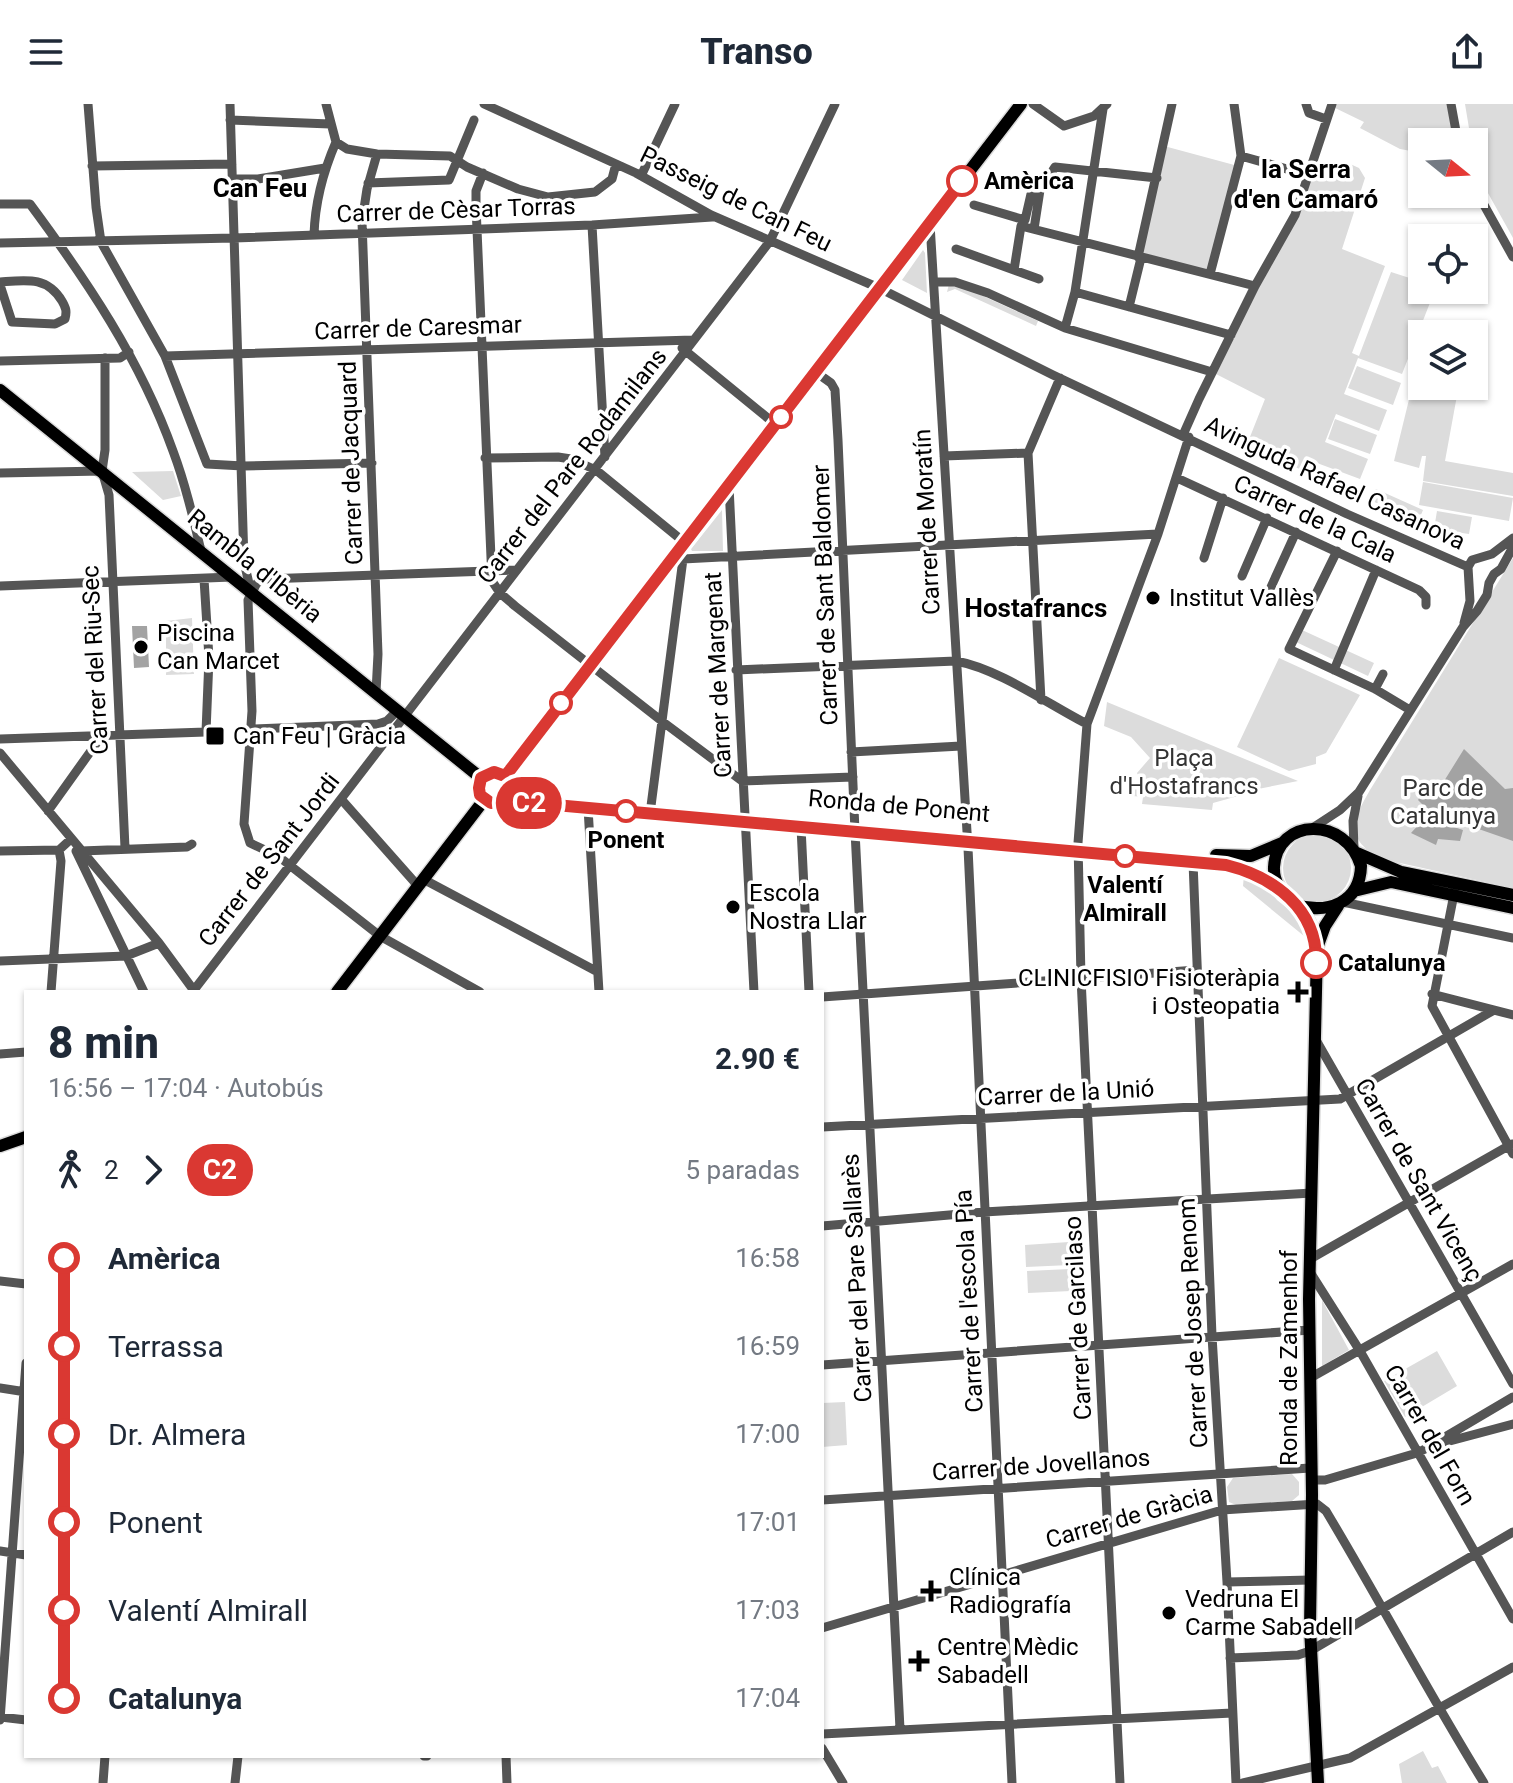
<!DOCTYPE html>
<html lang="es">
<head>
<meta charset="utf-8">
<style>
	body { margin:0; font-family:Roboto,sans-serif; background:#f2f2f3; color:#1f2937; height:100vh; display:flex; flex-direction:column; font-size:30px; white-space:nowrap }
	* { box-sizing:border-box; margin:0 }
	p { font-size:26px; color:#747a83 }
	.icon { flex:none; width:44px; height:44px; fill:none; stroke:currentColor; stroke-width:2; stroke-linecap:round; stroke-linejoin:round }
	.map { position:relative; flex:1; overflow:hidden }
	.details { position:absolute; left:24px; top:886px; width:800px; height:768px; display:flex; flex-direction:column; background:#fff; border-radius:0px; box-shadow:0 2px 6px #0004 }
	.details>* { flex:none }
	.badge { padding:0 16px; border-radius:26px; font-size:28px; line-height:52px }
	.needle { width:52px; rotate:108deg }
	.buttons { position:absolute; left:1408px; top:24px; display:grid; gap:16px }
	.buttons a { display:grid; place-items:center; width:80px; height:80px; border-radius:0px; background:#fff; box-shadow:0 2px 6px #0004; font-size:40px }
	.map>.badge { position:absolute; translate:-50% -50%; box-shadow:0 0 0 4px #fff }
	.legs { display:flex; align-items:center; gap:12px; height:88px; padding:0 24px; font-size:26px }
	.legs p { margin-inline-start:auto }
	.headline { display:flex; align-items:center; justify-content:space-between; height:136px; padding:0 24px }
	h1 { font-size:44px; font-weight:800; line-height:60px }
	ul { padding:0 24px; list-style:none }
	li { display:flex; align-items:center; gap:28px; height:88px; font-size:30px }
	li i { display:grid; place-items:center; width:12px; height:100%; margin:0 10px; background:currentColor }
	li i::after { content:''; width:20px; height:20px; margin:-10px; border:6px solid; border-radius:50%; background:#fff }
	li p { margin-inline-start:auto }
	li:first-child i { background:linear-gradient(#0000 50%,currentColor 0) }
	li:last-child i { background:linear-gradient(currentColor 50%,#0000 0) }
	header { display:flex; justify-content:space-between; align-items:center; height:104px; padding:0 24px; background:#fff; font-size:36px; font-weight:800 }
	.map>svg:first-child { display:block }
	.green { fill:#dcdcdc }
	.water { fill:#a3a3a3 }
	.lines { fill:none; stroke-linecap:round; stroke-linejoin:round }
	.major-casing { stroke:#dbdbdb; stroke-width:15 }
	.minor { stroke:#555; stroke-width:9 }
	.major { stroke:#000; stroke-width:12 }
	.line-1-casing { stroke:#fff; stroke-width:18 }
	.line-1 { stroke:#da3832; stroke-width:12 }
	.stop-1-dot { fill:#fff; stroke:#da3832; stroke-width:4 }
	.poi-dot { fill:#000; stroke:#fff; stroke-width:3 }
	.labels { text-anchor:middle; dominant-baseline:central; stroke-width:7; stroke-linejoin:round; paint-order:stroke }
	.stop-label { font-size:24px; font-weight:bold; fill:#000; stroke:#fff; text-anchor:start }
	.street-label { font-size:24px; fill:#000; stroke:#fff }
	.poi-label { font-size:24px; fill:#000; stroke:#fff; text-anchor:start }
	.park-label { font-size:24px; fill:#333; stroke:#fff }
	.neighbourhood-label { font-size:26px; font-weight:bold; fill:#000; stroke:#fff }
</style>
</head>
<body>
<header><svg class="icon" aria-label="menu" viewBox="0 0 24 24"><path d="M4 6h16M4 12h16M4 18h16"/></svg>Transo<svg class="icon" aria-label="share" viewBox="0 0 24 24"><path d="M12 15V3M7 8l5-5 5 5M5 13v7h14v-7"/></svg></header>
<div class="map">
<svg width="1513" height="1679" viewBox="0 0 1513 1679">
	<rect width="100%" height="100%" fill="#fff"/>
	<!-- green -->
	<path class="green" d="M 1332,0 L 1451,0 L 1458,38 L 1422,38 L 1422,49 L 1400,45 L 1360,24 L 1364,18 L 1331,2 Z
		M 1465,0 L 1513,0 L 1513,134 L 1474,64 L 1474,38 L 1467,38 L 1463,26 L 1469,24 Z
		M 1164,42 L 1238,62 L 1210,170 L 1138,153 Z
		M 1348,59 L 1359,64 L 1365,74 L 1342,145 L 1385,162 L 1352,249 L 1359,252 L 1391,168 L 1422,178 L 1422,186 L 1435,186 L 1402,270 L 1358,254 L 1344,290 L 1387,306 L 1379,327 L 1336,310 L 1325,338 L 1368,355 L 1360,375 L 1317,359 L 1312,370 L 1246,343 L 1265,295 L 1212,268 L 1287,129 L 1308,71 L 1336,60 Z
		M 923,146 L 925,149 L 927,189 L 902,176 Z
		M 949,180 L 970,186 L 1038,217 L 1036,222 L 955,185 L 947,188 Z
		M 1357,262 L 1401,279 L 1393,301 L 1348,284 Z
		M 1414,275 L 1422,277 L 1422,282 L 1442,282 L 1458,286 L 1445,357 L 1513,369 L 1513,392 L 1423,377 L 1426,352 L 1422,352 L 1419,364 L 1394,357 Z
		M 1335,315 L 1377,331 L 1370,350 L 1328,335 Z
		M 173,367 L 181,392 L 163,396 L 132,368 Z
		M 1423,378 L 1513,394 L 1509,417 L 1419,401 Z
		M 1376,385 L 1423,406 L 1418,418 L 1370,396 Z
		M 722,406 L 723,447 L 692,447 L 691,445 Z
		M 1437,407 L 1472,413 L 1469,430 L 1434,425 Z
		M 1513,454 L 1513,784 L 1382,755 C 1345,736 1352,717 1370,686 Z
		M 192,514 L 194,570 L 166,571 L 166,517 Z
		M 1302,526 L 1374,559 L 1368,572 L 1296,538 Z
		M 1279,554 L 1360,591 L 1326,649 L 1316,653 L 1316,660 L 1289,667 L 1237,643 Z
		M 1107,598 L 1298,677 L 1238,689 L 1238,692 L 1213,699 L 1212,706 L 1142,700 L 1143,693 L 1133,692 L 1134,679 L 1140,675 L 1137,669 L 1150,654 L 1131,633 L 1104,622 Z
		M1283 764a34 34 0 1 1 68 0a34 34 0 1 1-68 0Z
		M 1244,771 L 1266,782 L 1277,796 L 1302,816 L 1305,821 L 1304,832 L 1243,782 Z
		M 1069,1138 L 1070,1161 L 1026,1163 L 1025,1141 Z
		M 1070,1165 L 1071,1187 L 1028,1189 L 1027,1167 Z
		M 1322,1196 L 1349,1246 L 1322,1262 Z
		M 1437,1247 L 1457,1282 L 1405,1313 L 1384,1277 Z
		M 845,1298 L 847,1341 L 822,1343 L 822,1299 Z
		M 1292,1370 L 1299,1378 L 1299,1391 L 1292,1397 L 1236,1401 L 1229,1398 L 1227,1383 L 1233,1374 Z
		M 1423,1647 L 1432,1664 L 1438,1662 L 1447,1679 L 1402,1679 L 1399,1660 Z"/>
	<!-- water -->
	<path class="water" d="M 132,522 L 147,522 L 149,563 L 134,564 Z
		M 1464,645 L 1505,685 L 1513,684 L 1513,737 L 1450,715 L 1448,721 L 1463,726 L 1460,737 L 1438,735 L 1436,741 L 1411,729 L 1432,706 L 1429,707 L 1418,696 L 1429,678 L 1441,682 Z"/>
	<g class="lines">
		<!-- major casing -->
		<g class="major-casing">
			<path id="major" d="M 0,286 L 481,674
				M 505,672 L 1021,0
				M 511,683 L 525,690 L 544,692
				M 484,696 L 491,699 L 533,699 L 1226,761 L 1253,769 L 1278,783
				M 484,696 L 479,687 L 483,672 L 497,668 L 509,676
				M 1357,749 L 1401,768 L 1513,791
				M 1216,751 L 1251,752 L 1282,739
				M 1354,787 L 1391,778 L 1513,804
				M 1296,801 C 1328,810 1360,799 1361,762 C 1346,712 1277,713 1274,763 C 1273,786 1291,793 1303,808 C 1312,819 1314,831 1317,844 L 1309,1195 L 1312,1391 L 1310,1524 L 1318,1679
				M 1317,844 L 1325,822 L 1338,802
				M 337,888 L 484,696
				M 0,1042 L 26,1033"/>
		</g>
		<!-- minor -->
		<path class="minor" d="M 88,0 L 96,103 L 101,138 L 165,252 L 207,360 L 243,362 L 372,359
			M 230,0 L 244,458 L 251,488
			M 326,0 L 336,38 L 347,45 L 377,50 L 450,52 L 467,63 L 518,85 L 548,93 L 595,88 L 612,75 L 616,60
			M 484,0 L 636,69 L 711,111 L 879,184 L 1053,271 L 1347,410 L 1468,463
			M 1033,0 L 1064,22 L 1094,12 L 1107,0
			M 1306,0 L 1309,9 L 1326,15
			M 1451,0 L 1458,38
			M 230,16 L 330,20
			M 1241,52 L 1308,71
			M 92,62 L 232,60
			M 483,69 L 476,87 L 476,102 L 492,477 L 500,489 L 515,502 L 663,618 L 742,677
			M 641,72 L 675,0
			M 232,75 L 258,75 L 325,64
			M 368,79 L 449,76 L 474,16
			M 1474,83 L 1513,153
			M 0,100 L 30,100 C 87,177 140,255 173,347 C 185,379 193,413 201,447
			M 974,101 L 1025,116 L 1031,90 L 1040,86
			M 930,120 L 968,744 L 1012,1679
			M 592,121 L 605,353
			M 1034,125 L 1040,86 L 1055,63 L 1157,74
			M 314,131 C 315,98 323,68 336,38
			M 0,139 L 234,134 L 592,121 L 712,113
			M 956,145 L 1039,175
			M 1138,153 L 1172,0
			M 1014,166 L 1021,122 L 1255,182
			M 1210,170 L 1241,52 L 1234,0
			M 0,178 C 26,176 47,172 62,197 C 66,204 67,207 65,215 L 55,220 L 12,218 L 0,181
			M 934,178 L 955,178 L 988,189 L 1065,224 L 1212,268
			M 1075,188 L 1231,231
			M 1129,203 L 1141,154
			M 1065,224 L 1075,188 L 1103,5
			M 682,244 L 775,320
			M 165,252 L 693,236
			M 105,254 L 105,346 L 102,367 L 109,391 L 125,744
			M 0,257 L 120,254 L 129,248
			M 817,269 L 831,279 L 835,286 L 838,336 L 855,727 L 900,1625
			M 1183,331 L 1199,295 L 1255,182 L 1295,111 L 1332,0
			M 1028,349 L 1041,596
			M 944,352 L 1028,349 L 1060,274
			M 485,354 L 558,353 L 571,355 L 596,366 L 684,438
			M 0,369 L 102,367
			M 1177,374 L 1419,486 L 1426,493 L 1426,501
			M 729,382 C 736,551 746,719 754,888
			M 1337,447 L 1289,545 L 1375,585 L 1410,606
			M 672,453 L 683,455 L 1158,430
			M 1204,454 L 1223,394
			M 1468,463 L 1472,456 L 1492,450 L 1513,434
			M 1242,472 L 1267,414
			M 0,482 L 232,473
			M 1271,483 L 1296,428
			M 1464,519 L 1470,497 L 1468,463
			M 736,566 L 956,557 C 999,565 1048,600 1087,620
			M 1334,566 L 1376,466
			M 1375,585 L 1383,570
			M 376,588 L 378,550 L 362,118 L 367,85 L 377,50
			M 251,625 L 378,620 L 387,617 L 398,606
			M 0,635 L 206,628 L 209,554 L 204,475
			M 851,648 L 961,642
			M 0,649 L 159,839 L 195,888
			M 742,677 L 853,673
			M 341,695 L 418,782
			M 651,702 L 683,455
			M 588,704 L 599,888
			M 48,707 L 103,630
			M 801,723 L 809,888
			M 1314,723 L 1340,706 L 1359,688 L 1463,523 L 1477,507 L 1487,491 L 1489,479 L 1494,470 L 1501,465 L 1513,443
			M 1354,745 L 1353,717 L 1358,692
			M 0,747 L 59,746 L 71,735
			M 76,747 L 144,888
			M 81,747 L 187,743 L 192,740
			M 1193,758 L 1212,1232 L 1227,1478 L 1236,1679
			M 423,775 L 596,867
			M 1455,785 L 1432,902 L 1513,1050
			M 1343,798 L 1513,834
			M 0,857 L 126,852 L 159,839
			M 194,886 L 770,137 L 835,0
			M 51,888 L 61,757 L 59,746
			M 480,888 L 380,832 L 278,752 L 250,739 L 244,720 L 252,607 L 248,496 L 257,479 L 265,475 L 517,466
			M 1432,890 L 1513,911
			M 822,893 L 1197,866
			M 1316,936 L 1513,1280
			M 0,950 L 26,948
			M 822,1023 L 1340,995 L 1494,906
			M 822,1122 L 984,1108 L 1312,1089
			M 1310,1155 L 1512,1040
			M 1310,1168 L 1360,1247 L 1513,1515
			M 0,1177 L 26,1180
			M 822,1261 L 1310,1226
			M 1310,1274 L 1513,1160
			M 0,1284 L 26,1288
			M 1440,1336 L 1513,1293
			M 1311,1376 L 1325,1376 L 1417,1349 L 1431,1342 L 1513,1320
			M 822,1396 L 1310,1364
			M 0,1447 L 26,1451
			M 1227,1478 L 1310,1476
			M 822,1524 L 1222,1406 L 1317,1400 L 1326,1407 C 1380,1497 1429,1590 1484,1679
			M 1230,1554 L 1298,1551 L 1310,1547 L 1513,1428
			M 0,1613 L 26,1616
			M 0,1616 L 26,1259
			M 822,1630 L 1232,1609
			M 822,1644 L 843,1679
			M 424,1652 L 427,1652
			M 506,1652 L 507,1679
			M 103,1679 L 105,1652
			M 235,1679 L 238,1652
			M 1120,1679 L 1081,874 L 1078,739 L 1087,620 L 1158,430 L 1189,333
			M 1243,1679 L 1350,1654 L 1513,1563"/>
		<!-- major -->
		<use href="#major" class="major"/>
	</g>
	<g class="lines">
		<!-- line-1 casing -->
		<g class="line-1-casing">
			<path id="line-1" d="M 962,77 L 510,666 L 505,672 L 494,668 L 481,674 L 479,684 L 480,691 L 491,699 L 533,699 L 1226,761 C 1274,773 1318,805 1316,859"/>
		</g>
		<!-- line-1 -->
		<use href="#line-1" class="line-1"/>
	</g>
	<!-- markers -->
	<g class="stop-1-dot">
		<circle cx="962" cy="77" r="14"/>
		<circle cx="781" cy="313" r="10"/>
		<circle cx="561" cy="599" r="10"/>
		<circle cx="626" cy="707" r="10"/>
		<circle cx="1125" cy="752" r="10"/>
		<circle cx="1316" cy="859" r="14"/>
	</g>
	<g class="poi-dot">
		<circle cx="1153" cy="494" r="8"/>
		<circle cx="141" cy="543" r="8"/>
		<rect x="205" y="622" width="20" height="20" rx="4"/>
		<circle cx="733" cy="803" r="8"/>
		<path d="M1294 876h8v8h8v8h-8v8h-8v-8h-8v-8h8z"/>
		<path d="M927 1475h8v8h8v8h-8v8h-8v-8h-8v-8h8z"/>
		<circle cx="1169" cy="1509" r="8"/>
		<path d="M915 1545h8v8h8v8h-8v8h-8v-8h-8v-8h8z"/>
	</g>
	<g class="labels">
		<!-- stop labels -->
		<g class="stop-label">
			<text x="984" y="77">Amèrica</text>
			<text x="626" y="736" text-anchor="middle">Ponent</text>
			<text x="1125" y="781" text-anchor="middle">Valentí<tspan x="1125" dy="28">Almirall</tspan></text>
			<text x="1338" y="859">Catalunya</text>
		</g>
		<!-- street labels -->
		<g class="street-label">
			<text transform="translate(736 95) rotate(26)">Passeig de Can Feu</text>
			<text transform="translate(456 106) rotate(-2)">Carrer de Cèsar Torras</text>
			<text transform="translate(418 224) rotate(-2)">Carrer de Caresmar</text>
			<text transform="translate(351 359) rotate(-92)">Carrer de Jacquard</text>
			<text transform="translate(572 362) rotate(-52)">Carrer del Pare Rodamilans</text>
			<text transform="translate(1335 379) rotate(25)">Avinguda Rafael Casanova</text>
			<text transform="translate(1315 415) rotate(25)">Carrer de la Cala</text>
			<text transform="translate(927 418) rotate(-93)">Carrer de Moratín</text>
			<text transform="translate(255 462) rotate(39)">Rambla d'Ibèria</text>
			<text transform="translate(825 491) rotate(-92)">Carrer de Sant Baldomer</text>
			<text transform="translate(95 556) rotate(-93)">Carrer del Riu-Sec</text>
			<text transform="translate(718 571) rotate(-93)">Carrer de Margenat</text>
			<text transform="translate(899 702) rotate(5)">Ronda de Ponent</text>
			<text transform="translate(269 756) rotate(-52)">Carrer de Sant Jordi</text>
			<text transform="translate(1066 989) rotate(-3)">Carrer de la Unió</text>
			<text transform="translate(1419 1076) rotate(60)">Carrer de Sant Vicenç</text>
			<text transform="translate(857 1174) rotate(-93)">Carrer del Pare Sallarès</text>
			<text transform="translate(969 1197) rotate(-93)">Carrer de l'escola Pía</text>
			<text transform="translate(1078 1214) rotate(-93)">Carrer de Garcilaso</text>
			<text transform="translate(1193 1219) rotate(-93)">Carrer de Josep Renom</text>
			<text transform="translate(1289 1254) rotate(-90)">Ronda de Zamenhof</text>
			<text transform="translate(1430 1331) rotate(60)">Carrer del Forn</text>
			<text transform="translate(1041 1361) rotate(-4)">Carrer de Jovellanos</text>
			<text transform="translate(1129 1413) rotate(-16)">Carrer de Gràcia</text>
		</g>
		<!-- poi labels -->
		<g class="poi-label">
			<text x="1169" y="494">Institut Vallès</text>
			<text x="157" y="529">Piscina<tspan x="157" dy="28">Can Marcet</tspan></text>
			<text x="233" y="632">Can Feu | Gràcia</text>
			<text x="749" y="789">Escola<tspan x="749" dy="28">Nostra Llar</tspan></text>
			<text x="1280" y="874" text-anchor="end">CLINICFISIO Fisioteràpia<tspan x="1280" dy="28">i Osteopatia</tspan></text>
			<text x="949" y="1473">Clínica<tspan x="949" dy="28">Radiografía</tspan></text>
			<text x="1185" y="1495">Vedruna El<tspan x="1185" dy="28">Carme Sabadell</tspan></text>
			<text x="937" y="1543">Centre Mèdic<tspan x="937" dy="28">Sabadell</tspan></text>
		</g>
		<!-- park labels -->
		<g class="park-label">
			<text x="1184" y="654">Plaça<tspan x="1184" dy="28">d'Hostafrancs</tspan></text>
			<text x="1443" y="684">Parc de<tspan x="1443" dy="28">Catalunya</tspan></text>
		</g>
		<!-- neighbourhood labels -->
		<g class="neighbourhood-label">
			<text x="1306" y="65">la Serra<tspan x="1306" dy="30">d'en Camaró</tspan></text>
			<text x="260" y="84">Can Feu</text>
			<text x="1036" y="504">Hostafrancs</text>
		</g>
	</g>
</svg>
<div class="buttons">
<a><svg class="needle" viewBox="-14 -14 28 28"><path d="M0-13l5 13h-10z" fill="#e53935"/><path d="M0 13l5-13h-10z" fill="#747a83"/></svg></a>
<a><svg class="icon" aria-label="locate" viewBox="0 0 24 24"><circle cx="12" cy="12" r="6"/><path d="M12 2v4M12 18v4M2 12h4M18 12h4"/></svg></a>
<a><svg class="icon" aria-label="layers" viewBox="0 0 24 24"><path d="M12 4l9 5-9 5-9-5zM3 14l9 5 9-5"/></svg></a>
</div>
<b class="badge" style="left:529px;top:699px;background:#da3832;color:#fff">C2</b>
<section class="details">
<div class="headline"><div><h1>8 min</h1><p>16:56 – 17:04 · Autobús</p></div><b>2.90 €</b></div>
<div class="legs"><svg class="icon" aria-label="walk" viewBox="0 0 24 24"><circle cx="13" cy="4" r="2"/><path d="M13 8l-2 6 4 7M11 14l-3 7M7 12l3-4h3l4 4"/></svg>2<svg class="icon" aria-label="forward" viewBox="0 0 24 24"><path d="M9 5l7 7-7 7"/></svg><b class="badge" style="background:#da3832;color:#fff">C2</b><p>5 paradas</p></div>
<ul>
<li><i style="color:#da3832"></i><b>Amèrica</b><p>16:58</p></li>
<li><i style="color:#da3832"></i><span>Terrassa</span><p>16:59</p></li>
<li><i style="color:#da3832"></i><span>Dr. Almera</span><p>17:00</p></li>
<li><i style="color:#da3832"></i><span>Ponent</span><p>17:01</p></li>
<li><i style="color:#da3832"></i><span>Valentí Almirall</span><p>17:03</p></li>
<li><i style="color:#da3832"></i><b>Catalunya</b><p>17:04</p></li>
</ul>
</section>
</div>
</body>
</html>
